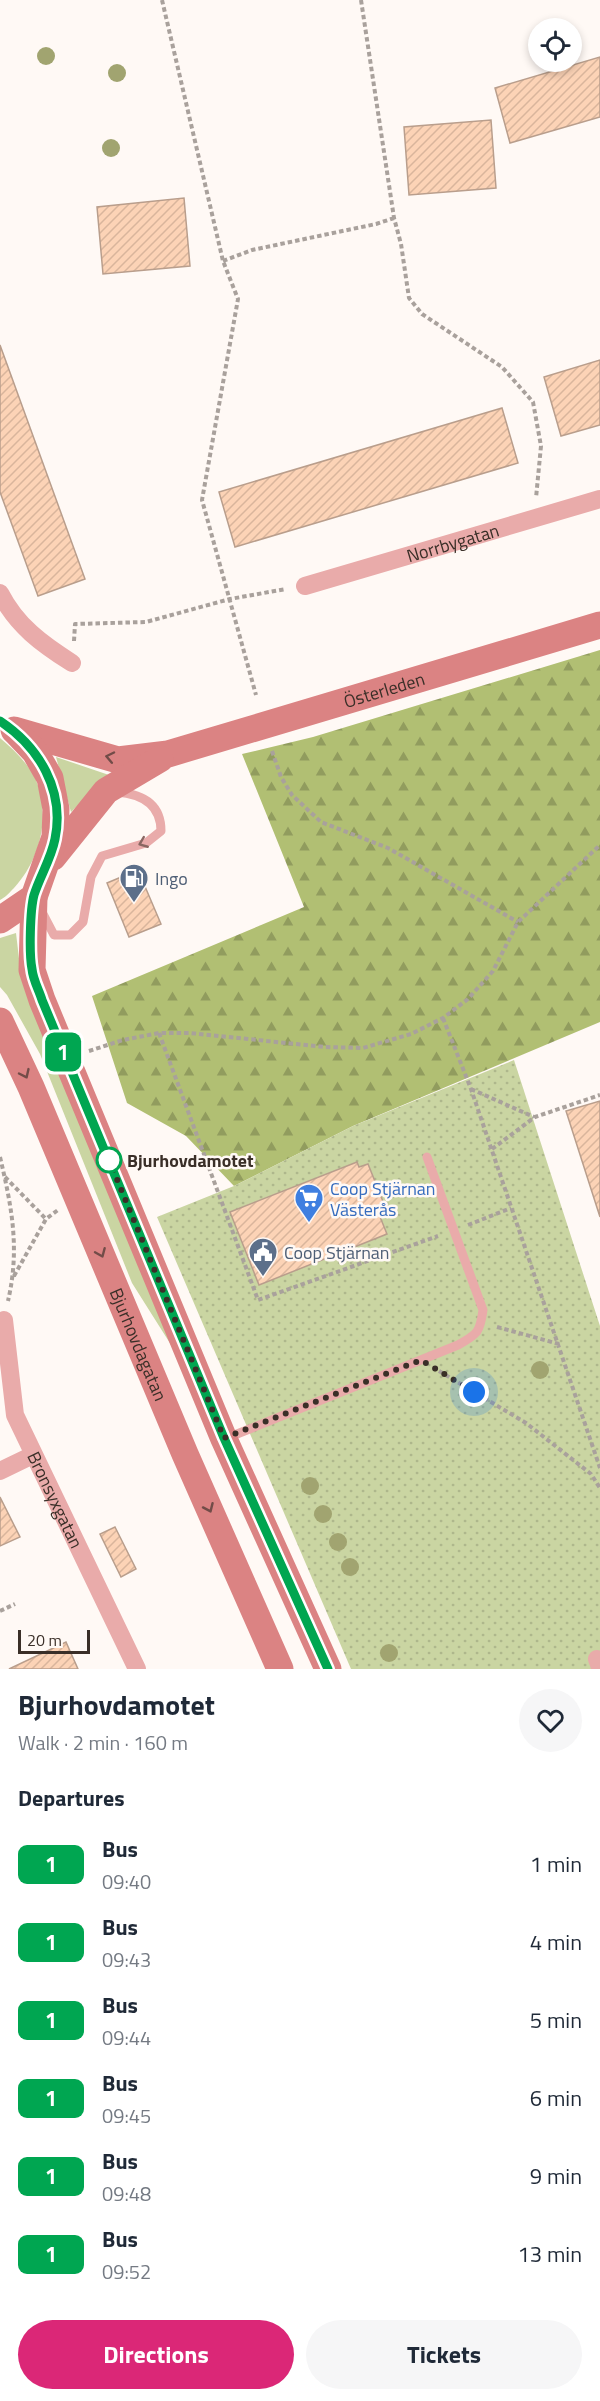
<!DOCTYPE html>
<html lang="en">
<head>
<meta charset="utf-8">
<style>
	body { margin:0; font-family:"Titillium Web",sans-serif; background:#f6f6f7; color:#1f2937; height:100vh; display:flex; flex-direction:column; font-size:22px; white-space:nowrap }
	* { box-sizing:border-box; margin:0 }
	p { font-size:20px; color:#747a83 }
	.icon { flex:none; width:33px; height:33px; fill:none; stroke:currentColor; stroke-width:2; stroke-linecap:round; stroke-linejoin:round }
	.map { position:relative; height:1669px; overflow:hidden }
	.side { display:flex; flex-direction:column; background:#fff; flex:1 }
	.side>* { flex:none }
	.badge { padding:0 12px; border-radius:9px; font-size:21px; line-height:39px }
	.fabs { position:absolute; left:528px; top:18px; display:grid; gap:12px }
	.fabs a { display:grid; place-items:center; width:54px; height:54px; border-radius:50%; background:#fff; box-shadow:0 3px 9px #0003; font-size:30px }
	.scale { position:absolute; left:18px; bottom:15px; width:72px; box-sizing:border-box; padding-left:6px; border:3px solid #3a2f28; border-top:0; font-size:16px; line-height:21px; white-space:nowrap; color:#3a2f28; -webkit-text-stroke:4px #fff9f5; paint-order:stroke }
	.you { position:absolute; width:30px; height:30px; margin:-15px; border:4px solid #fff; border-radius:50%; background:#1a73e8; box-shadow:0 0 0 9px #1a73e833 }
	.map>.badge { position:absolute; translate:-50% -50%; box-shadow:0 0 0 3px #fff }
	h2 { padding:0 18px; font-size:22px; line-height:54px }
	.round { display:grid; place-items:center; flex:none; width:63px; height:63px; border-radius:32px; background:#f6f6f7 }
	.overview { display:flex; align-items:center; justify-content:space-between; height:102px; padding:0 18px }
	h1 { font-size:28px; font-weight:700; line-height:45px }
	.cta { display:flex; gap:12px; margin-top:auto; padding:12px 18px }
	.cta a { flex:1; height:69px; border-radius:36px; background:#db2777; color:#fff; font-size:24px; font-weight:700; line-height:69px; text-align:center }
	.cta a+a { background:#f6f6f7; color:#1f2937 }
	ul { padding:0; list-style:none }
	li { display:flex; align-items:center; gap:18px; height:78px; padding:0 18px }
	li div { flex:1 }
	li b { display:block; font-size:22px }
	li em { font-style:normal }
	li .badge { min-width:66px; font-weight:700; text-align:center }
	.map>svg:first-child { display:block }
	.green { fill:#cad5a2 }
	.forest { fill:url(#forest-firs) }
	.park { fill:url(#park-dots) }
	.building { fill:url(#building-hatch); stroke:#b99e8c; stroke-width:1.5 }
	.lines { fill:none; stroke-linecap:round; stroke-linejoin:round }
	.path { stroke:#a9a19c; stroke-width:4; stroke-dasharray:4.5 3; stroke-linecap:butt }
	.service { stroke:#e9abaa; stroke-width:9 }
	.minor { stroke:#e9abaa; stroke-width:18 }
	.secondary { stroke:#db8383; stroke-width:27 }
	.tree { fill:#a1a470 }
	.oneway { stroke:#724c48 }
	.oneway2 { stroke:#896762 }
	.line-casing { stroke:#fff; stroke-width:14 }
	.line { stroke:#00a651; stroke-width:9 }
	.walk { stroke:#3a2f28; stroke-width:6; stroke-dasharray:0 10.8 }
	.stop-dot { fill:#fff; stroke:#00a651; stroke-width:3 }
	.labels { text-anchor:middle; dominant-baseline:central; stroke-width:5; stroke-linejoin:round; paint-order:stroke }
	.street-label { font-size:18px; fill:#3a2f28; stroke:#fff9f5 }
	.service-label { font-size:18px; fill:#4e5e75; stroke:#fff9f5; text-anchor:start }
	.stop-label { font-size:18px; font-weight:bold; fill:#3a2f28; stroke:#fff9f5; text-anchor:start }
	.shop-label { font-size:18px; fill:#366cbe; stroke:#fff9f5; text-anchor:start }
</style>
</head>
<body>
<div class="map">
<svg width="600" height="1669" viewBox="0 0 600 1669">
	<defs>
		<pattern id="forest-firs" width="22" height="20" patternUnits="userSpaceOnUse" patternTransform="scale(1.5)"><rect width="22" height="20" fill="#b1bf73"/><path d="M5 1l3.5 6h-7zM16 11l3.5 6h-7z" fill="#919c5e"/></pattern>
		<pattern id="park-dots" width="8" height="8" patternUnits="userSpaceOnUse" patternTransform="scale(1.5)"><rect width="8" height="8" fill="#cad5a2"/><path d="M2 2h.1M6 6h.1" fill="none" stroke="#aeb78c" stroke-width="1.8" stroke-linecap="round"/></pattern>
		<pattern id="building-hatch" width="6" height="6" patternUnits="userSpaceOnUse" patternTransform="scale(1.5)"><rect width="6" height="6" fill="#fcd3b6"/><path d="M-1 1l2-2M0 6l6-6M5 7l2-2" fill="none" stroke="#d9b59c"/></pattern>
	</defs>
	<rect width="100%" height="100%" fill="#fff9f5"/>
	<!-- green -->
	<path class="green" d="M 0,738 C 14,750 28,763 36,780 C 51,817 40,860 14,888 C 9,893 6,897 0,900 Z
		M 56,757 L 109,775 L 71,812 Z
		M 16,933 L 20,967 L 173,1348 L 132,1283 L 40,1054 L 7,995 L 0,987 L 0,938 Z"/>
	<!-- forest -->
	<path class="forest" d="M 600,650 L 600,1022 L 353,1126 L 234,1186 L 186,1136 L 127,1103 L 92,996 L 304,907 L 242,754 L 313,737 Z"/>
	<!-- park -->
	<path class="park" d="M 514,1060 L 600,1326 L 600,1669 L 351,1669 L 157,1217 L 234,1186 L 353,1126 Z"/>
	<!-- building -->
	<path class="building" d="M 600,57 L 600,117 L 510,143 L 495,88 Z
		M 491,120 L 496,188 L 409,195 L 404,127 Z
		M 184,198 L 190,266 L 103,274 L 97,207 Z
		M 0,345 L 85,579 L 38,596 L 0,492 Z
		M 600,360 L 600,425 L 561,436 L 544,377 Z
		M 502,408 L 518,463 L 235,547 L 219,492 Z
		M 138,870 L 161,924 L 129,937 L 107,883 Z
		M 600,1101 L 600,1217 L 566,1111 Z
		M 357,1162 L 359,1167 L 368,1164 L 386,1209 L 378,1212 L 387,1234 L 259,1285 L 230,1212 Z
		M 0,1497 L 20,1537 L 0,1546 Z
		M 115,1527 L 136,1569 L 121,1577 L 100,1534 Z
		M 66,1642 L 78,1669 L 9,1669 Z"/>
	<g class="lines">
		<!-- path -->
		<path class="path" d="M 162,0 L 223,261 L 238,299 L 202,500 L 256,695
			M 361,0 L 394,218 L 401,244 L 409,298 L 422,314 L 502,367 L 533,402 L 541,446 L 536,498
			M 223,261 L 252,250 L 376,224 L 394,218
			M 74,641 L 75,624 L 146,622 L 230,599 L 286,589
			M 272,751 L 281,777 L 292,795 L 321,822 L 388,848 L 518,922
			M 443,1018 L 471,1089 L 600,1468
			M 159,1033 L 258,1300 L 438,1236
			M 89,1051 L 123,1040 L 159,1033 L 190,1033 L 325,1047 L 363,1048 L 411,1034 L 443,1018 L 468,999 L 493,971 L 518,922 L 600,845
			M 471,1089 L 534,1117
			M 492,1149 L 535,1117 L 600,1095
			M 0,1157 C 12,1208 20,1249 8,1301
			M 5,1177 L 46,1219
			M 468,1225 L 511,1208
			M 14,1276 L 46,1219 L 58,1210
			M 497,1327 L 559,1344
			M 439,1371 L 526,1423 L 591,1474 L 600,1488
			M 0,1611 L 15,1604"/>
		<!-- service -->
		<path class="service" d="M 42,912 L 54,935 L 70,935 L 83,922 L 91,877 L 102,856 L 146,843 L 161,831 C 161,804 142,794 117,792
			M 227,1438 L 458,1345 C 478,1334 480,1332 483,1310 L 427,1157"/>
		<!-- minor -->
		<g class="minor">
			<path id="s1" d="M 305,586 L 600,499"/>
			<path d="M 0,593 C 17,626 42,644 72,663"/>
			<path id="s2" d="M 0,1322 L 4,1320 L 15,1415 L 137,1669"/>
			<path d="M 0,1471 L 33,1455"/>
			<path d="M 597,1659 L 600,1667"/>
		</g>
		<!-- secondary -->
		<g class="secondary">
			<path id="s3" d="M 14,730 L 118,760 L 168,754 L 600,625"/>
			<path d="M 53,857 L 106,791 L 160,759"/>
			<path d="M 34,897 L 32,970 L 42,1000 L 224,1439 L 328,1669"/>
			<path d="M 0,920 L 34,897 L 55,837 L 56,809 L 50,778 L 35,752 L 16,732"/>
			<path id="s4" d="M 0,1021 L 31,1087 L 185,1454 L 280,1669"/>
		</g>
	</g>
	<!-- trees -->
	<g class="tree">
		<circle cx="46" cy="56" r="9"/>
		<circle cx="117" cy="73" r="9"/>
		<circle cx="111" cy="148" r="9"/>
		<circle cx="540" cy="1370" r="9"/>
		<circle cx="310" cy="1486" r="9"/>
		<circle cx="323" cy="1514" r="9"/>
		<circle cx="338" cy="1542" r="9"/>
		<circle cx="350" cy="1567" r="9"/>
		<circle cx="389" cy="1653" r="9"/>
	</g>
	<!-- one-way arrows -->
	<defs><path id="oneway-chevron" d="M-2-3.5L2.5 0L-2 3.5" fill="none" stroke-width="1.6" stroke-linecap="round" stroke-linejoin="round" transform="scale(1.5)"/></defs>
	<g class="oneway">
		<use href="#oneway-chevron" transform="translate(110 757) rotate(-168)"/>
		<use href="#oneway-chevron" transform="translate(25 1074) rotate(65)"/>
		<use href="#oneway-chevron" transform="translate(101 1253) rotate(67)"/>
		<use href="#oneway-chevron" transform="translate(209 1508) rotate(66)"/>
	</g>
	<use class="oneway2" href="#oneway-chevron" transform="translate(143 843) rotate(158)"/>
	<g class="lines">
		<!-- line casing -->
		<g class="line-casing">
			<path id="line" d="M 0,721 C 39,747 65,790 55,839 C 51,859 40,876 34,895 C 30,910 29,954 32,969 C 33,980 39,990 42,1000 L 224,1438 L 328,1669"/>
		</g>
		<!-- line -->
		<use href="#line" class="line"/>
		<!-- walk -->
		<path class="walk" d="M 109,1160 L 224,1438 L 421,1360 L 474,1392"/>
	</g>
	<!-- icons -->
	<defs>
		<g id="fuel-pin" transform="scale(1.5)"><path d="M0 17L-7.5 6A9.5 9.5 0 1 1 7.5 6Z" fill="#5c6f8a" stroke="#fff9f5"/><path d="M-5.5-6h7V0h2V4h1.3V-2.5L3-4.5l.8-.8L6-3V5H2.5V1h-1V6h-7ZM-4.2-4.7v3.2H.2V-4.7Z" fill="#fff"/></g>
		<g id="supermarket-pin" transform="scale(1.5)"><path d="M0 17L-7.5 6A9.5 9.5 0 1 1 7.5 6Z" fill="#3f7fe0" stroke="#fff9f5"/><path d="M-6-5.5h2.5l.6 2H6L4.5 2H-2.5L-4.4-4H-6ZM-1.5 3.2a1.3 1.3 0 1 0 .1 0ZM3 3.2a1.3 1.3 0 1 0 .1 0Z" fill="#fff"/></g>
		<g id="civic-pin" transform="scale(1.5)"><path d="M0 17L-7.5 6A9.5 9.5 0 1 1 7.5 6Z" fill="#5c6f8a" stroke="#fff9f5"/><path d="M-.6-6.5H3V-4.5H.6V-3L4-1V1h2V6H-6V1h2V-1L-.6-3ZM-1.2 2.5V6h2.4V2.5Z" fill="#fff"/></g>
	</defs>
	<g fill-rule="evenodd">
		<use href="#fuel-pin" x="134" y="878"/>
		<use href="#supermarket-pin" x="309" y="1198"/>
		<use href="#civic-pin" x="263" y="1252"/>
	</g>
	<!-- markers -->
	<circle class="stop-dot" cx="109" cy="1160" r="12"/>
	<g class="labels">
		<!-- street labels -->
		<g class="street-label">
			<text stroke="none"><textPath href="#s1" startOffset="154">Norrbygatan</textPath></text>
			<text stroke="none"><textPath href="#s3" startOffset="384">Österleden</textPath></text>
			<text stroke="none"><textPath href="#s4" startOffset="352">Bjurhovdagatan</textPath></text>
			<text stroke="none"><textPath href="#s2" startOffset="194">Bronsyxgatan</textPath></text>
		</g>
		<!-- service labels -->
		<g class="service-label">
			<text x="155" y="878">Ingo</text>
			<text x="284" y="1252">Coop Stjärnan</text>
		</g>
		<!-- stop labels -->
		<g class="stop-label">
			<text x="127" y="1160">Bjurhovdamotet</text>
		</g>
		<!-- shop labels -->
		<g class="shop-label">
			<text x="330" y="1188">Coop Stjärnan<tspan x="330" dy="21">Västerås</tspan></text>
		</g>
	</g>
</svg>
<div class="fabs">
<a><svg class="icon" aria-label="locate" viewBox="0 0 24 24"><circle cx="12" cy="12" r="6"/><path d="M12 2v4M12 18v4M2 12h4M18 12h4"/></svg></a>
</div>
<div class="scale">20 m</div>
<div class="you" style="left:474px;top:1392px"></div>
<b class="badge" style="left:63px;top:1052px;background:#00a651;color:#fff">1</b>
</div>
<section class="side">
<div class="overview"><div><h1>Bjurhovdamotet</h1><p>Walk · 2 min · 160 m</p></div><a class="round"><svg class="icon" aria-label="heart" viewBox="0 0 24 24"><path d="M12 20l-8-8c-3-5 5-10 8-4 3-6 11-1 8 4z"/></svg></a></div>
<h2>Departures</h2>
<ul>
<li><span class="badge" style="background:#00a651;color:#fff">1</span><div><b>Bus</b><p>09:40</p></div><em>1 min</em></li>
<li><span class="badge" style="background:#00a651;color:#fff">1</span><div><b>Bus</b><p>09:43</p></div><em>4 min</em></li>
<li><span class="badge" style="background:#00a651;color:#fff">1</span><div><b>Bus</b><p>09:44</p></div><em>5 min</em></li>
<li><span class="badge" style="background:#00a651;color:#fff">1</span><div><b>Bus</b><p>09:45</p></div><em>6 min</em></li>
<li><span class="badge" style="background:#00a651;color:#fff">1</span><div><b>Bus</b><p>09:48</p></div><em>9 min</em></li>
<li><span class="badge" style="background:#00a651;color:#fff">1</span><div><b>Bus</b><p>09:52</p></div><em>13 min</em></li>
</ul>
<div class="cta"><a>Directions</a><a>Tickets</a></div>
</section>
</body>
</html>
